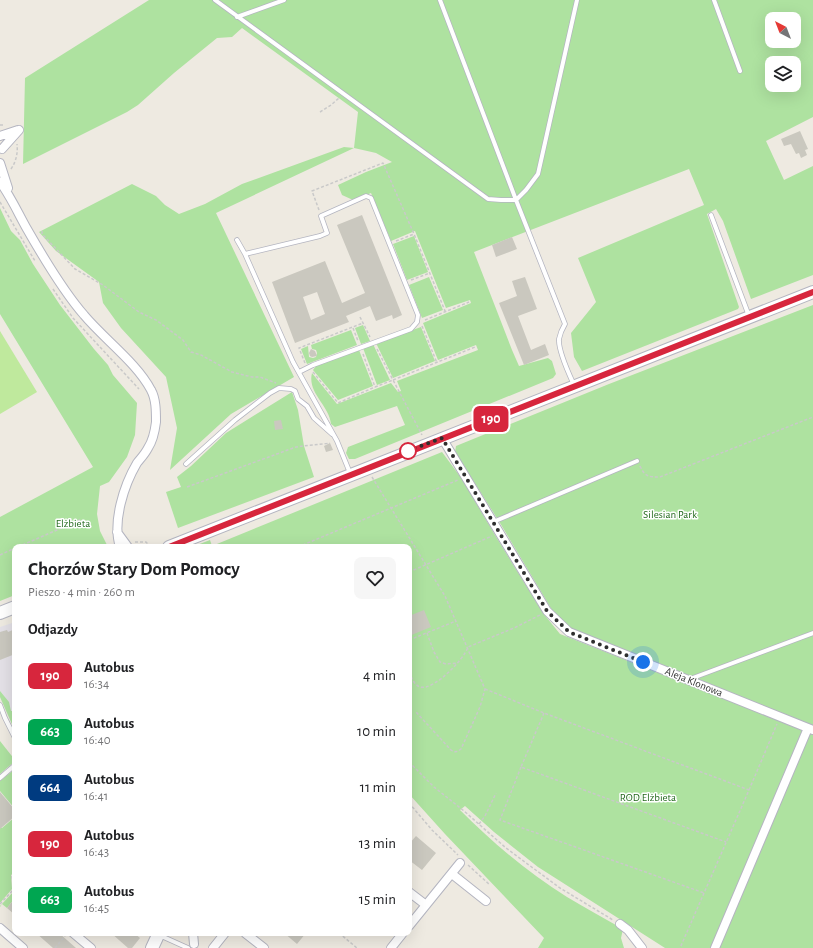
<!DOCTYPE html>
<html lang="pl">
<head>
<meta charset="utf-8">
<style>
	body { margin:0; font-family:"Alegreya Sans",sans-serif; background:#f6f6f6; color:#202124; height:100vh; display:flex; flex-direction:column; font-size:15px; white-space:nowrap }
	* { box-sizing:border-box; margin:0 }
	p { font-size:13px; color:#757577 }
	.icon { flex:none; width:22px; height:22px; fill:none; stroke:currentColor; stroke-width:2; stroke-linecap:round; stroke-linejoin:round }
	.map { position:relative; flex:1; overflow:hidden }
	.details { position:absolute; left:12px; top:544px; width:400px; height:392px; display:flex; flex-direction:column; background:#fff; border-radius:8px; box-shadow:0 4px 16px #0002 }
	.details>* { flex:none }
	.badge { padding:0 8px; border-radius:6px; font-size:14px; line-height:26px }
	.needle { width:26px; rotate:318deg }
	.tools { position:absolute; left:765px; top:12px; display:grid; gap:8px }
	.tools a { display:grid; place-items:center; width:36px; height:36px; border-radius:8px; background:#fff; box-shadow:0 4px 16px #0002; font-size:20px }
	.you { position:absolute; width:20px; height:20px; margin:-10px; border:3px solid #fff; border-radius:50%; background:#1a73e8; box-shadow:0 0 0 6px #1a73e833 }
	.map>.badge { position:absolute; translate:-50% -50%; box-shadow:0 0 0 2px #fff }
	h2 { padding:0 16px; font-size:15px; line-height:36px }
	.round { display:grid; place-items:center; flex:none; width:42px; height:42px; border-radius:8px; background:#f6f6f6 }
	.headline { display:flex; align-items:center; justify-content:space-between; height:68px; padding:0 16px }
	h1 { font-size:19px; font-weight:600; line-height:30px }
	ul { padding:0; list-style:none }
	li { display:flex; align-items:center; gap:12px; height:56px; padding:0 16px }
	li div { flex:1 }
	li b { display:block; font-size:15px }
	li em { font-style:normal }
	li .badge { min-width:44px; font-weight:700; text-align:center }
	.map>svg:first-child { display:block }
	.industrial { fill:#e4e1e7 }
	.green { fill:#aee2a0; fill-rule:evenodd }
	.pitch { fill:#bfe99d }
	.building { fill:#cac8bf; fill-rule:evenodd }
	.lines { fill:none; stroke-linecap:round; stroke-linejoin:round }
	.lane-casing { stroke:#b4b5c0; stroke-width:5.5 }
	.street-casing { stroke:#b4b5c0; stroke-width:10 }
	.secondary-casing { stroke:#b4b5c0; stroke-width:14 }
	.path { stroke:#c9c9c9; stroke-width:1.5; stroke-dasharray:3 2; stroke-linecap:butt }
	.lane { stroke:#fff; stroke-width:4 }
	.street { stroke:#fff; stroke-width:8 }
	.secondary { stroke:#fff; stroke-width:12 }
	.line-casing { stroke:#fff; stroke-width:9 }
	.line { stroke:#d7263d; stroke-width:6 }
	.walk { stroke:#2e2e2e; stroke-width:4; stroke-dasharray:0 7.2 }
	.stop-dot { fill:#fff; stroke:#d7263d; stroke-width:2 }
	.labels { text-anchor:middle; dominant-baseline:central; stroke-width:3; stroke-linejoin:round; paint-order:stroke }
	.park-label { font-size:11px; fill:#246a1e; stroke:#fff }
	.street-label { font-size:11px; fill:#2e2e2e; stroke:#fff }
</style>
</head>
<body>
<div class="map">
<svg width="813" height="948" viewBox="0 0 813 948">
	<rect width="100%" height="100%" fill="#eeeae1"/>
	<!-- industrial -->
	<path class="industrial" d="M 15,622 L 15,731 L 0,697 L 0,627 Z"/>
	<!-- green -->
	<path class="green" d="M 149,0 L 813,0 L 813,117 L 766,141 L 784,180 L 813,166 L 813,275 L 751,299 L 723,221 L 716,209 L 707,214 L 739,307 L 738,309 L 582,371 L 574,357 L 571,333 L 596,302 L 578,258 L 704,205 L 689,169 L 474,252 L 512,350 L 519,366 L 548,358 L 552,361 L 556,374 L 553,378 L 355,459 L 349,459 L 346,453 L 348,447 L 405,425 L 397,406 L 335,427 L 331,424 C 329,405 307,393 312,373 L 337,404 L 391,383 L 398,392 L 401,391 L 397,381 L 478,350 L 476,345 L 438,360 L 423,323 L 471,303 L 470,300 L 446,308 L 415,231 L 391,241 L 371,193 L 353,200 L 342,195 L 338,185 L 366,172 L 392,162 L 376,153 L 354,148 L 216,213 L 294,377 L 231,414 L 170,470 L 177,428 L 166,377 L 121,328 L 103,303 L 99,282 L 56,251 L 39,232 L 132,184 L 156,196 L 165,205 L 179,214 L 205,204 L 242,184 L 344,147 L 354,148 L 358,112 L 242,28 L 232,37 L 217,38 L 174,73 L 138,105 L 127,112 L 23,164 L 25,78 ZM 772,19 L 794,19 L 794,41 L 772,41 ZM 772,63 L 794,63 L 794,85 L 772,85 Z
		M 0,208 L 11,231 L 20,240 L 33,264 L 60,305 L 94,349 L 108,365 L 113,375 L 137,403 L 135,435 L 127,457 L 109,482 L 100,486 L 97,514 L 100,531 L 108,547 L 15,547 L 15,595 L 0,601 L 0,517 L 93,467 L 0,314 Z
		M 414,236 L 428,272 L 407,280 L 393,244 Z
		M 429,277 L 443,310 L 422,318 L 409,285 Z
		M 813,305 L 813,948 L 718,948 L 812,726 L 698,679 L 571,629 L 555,615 L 500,523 L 455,452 L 456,446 L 609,384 Z
		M 363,325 L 370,341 L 361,344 L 355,328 Z
		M 421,327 L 435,361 L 393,378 L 376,343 Z
		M 351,330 L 357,345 L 307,364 L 301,349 L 308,346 L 309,357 L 313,358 L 316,357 L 317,353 L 316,350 L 312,349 L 311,345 Z
		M 373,344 L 390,380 L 377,385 L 363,348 Z
		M 359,350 L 373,386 L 338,400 L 313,370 L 316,366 Z
		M 292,392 L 298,410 L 304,446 L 314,477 L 178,528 L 166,492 L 181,487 L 177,477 L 191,466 L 226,433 Z
		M 442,452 L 462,479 L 495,535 L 543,613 L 560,634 L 806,731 L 713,948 L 665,948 L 538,867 L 494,832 L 465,806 L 460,810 C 492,842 528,873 567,897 C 585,908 604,918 623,929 L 621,938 L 624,948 L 538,948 L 544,938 L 445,834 L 409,794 L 409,547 L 192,547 L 210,540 L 212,546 Z
		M 0,691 L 9,702 L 11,711 L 15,711 L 15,716 L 13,717 L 15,722 L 15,731 L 0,697 Z
		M 0,741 L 15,760 L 15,761 L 0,774 Z
		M 15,769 L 15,809 L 0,791 L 0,781 Z
		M 15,817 L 15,872 L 11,875 L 12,889 L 0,903 L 0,827 L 2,828 Z
		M 15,890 L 15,898 L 7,908 L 2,904 L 0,907 L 0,906 Z"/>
	<!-- pitch -->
	<path class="pitch" d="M 0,331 L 37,392 L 0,414 Z"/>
	<!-- building -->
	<path class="building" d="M 800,131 L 808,149 L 805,150 L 807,155 L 801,158 L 799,153 L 796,154 L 791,144 L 784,146 L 781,139 Z
		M 362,215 L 402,315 L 393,319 L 392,315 L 376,321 L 370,306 L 346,316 L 349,322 L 295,343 L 272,282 L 325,261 L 342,303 L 365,293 L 337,225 ZM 317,292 L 325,314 L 311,320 L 303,297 Z
		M 512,237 L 517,249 L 496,257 L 492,245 Z
		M 525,277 L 537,309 L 518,316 L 531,350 L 545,344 L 549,355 L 524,365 L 499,303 L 517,296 L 512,281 Z
		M 311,349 L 315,351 L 317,356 L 312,357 L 310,356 L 309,353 Z
		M 281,420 L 283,429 L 275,430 L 274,421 Z
		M 330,443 L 333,450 L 326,452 L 324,446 Z
		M 424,610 L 431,627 L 409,636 L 409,616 Z
		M 15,629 L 15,654 L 0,660 L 0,632 L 7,630 L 8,632 Z
		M 0,792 L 15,810 L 15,816 L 0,829 Z
		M 416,836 L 436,853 L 422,870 L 409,860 L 409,844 Z
		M 15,898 L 15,915 L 7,908 Z
		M 36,933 L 59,933 L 76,948 L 53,948 Z
		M 111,933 L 134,933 L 140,938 L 132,948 L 128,948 Z
		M 284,933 L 306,933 L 297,944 Z"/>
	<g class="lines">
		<!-- lane casing -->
		<g class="lane-casing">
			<path id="lane" d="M 215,0 L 488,199 L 501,200 L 516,200 L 526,190 L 538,174 L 577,0
				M 440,0 L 516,200 L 565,324 C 562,329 560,334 559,339 C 558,351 569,374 574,385
				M 714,0 L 740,71
				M 237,17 L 284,0
				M 711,215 L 749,316
				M 237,240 L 245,254
				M 299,372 L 313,365 L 411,329 L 417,322 L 418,315 L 371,198 L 366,196 L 321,216 L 327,233 L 320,236 L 245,254 L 293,362 L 337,441 L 350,473
				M 186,464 L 235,420 L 270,393 L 279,388 L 291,389 L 295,391 L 298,399 L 307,406 L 314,418 L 332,434
				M 493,522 L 637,461
				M 690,679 L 813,633
				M 0,705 L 5,718 L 15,738
				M 0,778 L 15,765
				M 159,935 L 188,948"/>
		</g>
		<!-- street casing -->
		<g class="street-casing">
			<path id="street" d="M 0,136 L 18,130
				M 2,149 L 19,130
				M 0,163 L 8,188
				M 0,182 C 11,197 18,213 27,229 C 43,257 63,291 84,315 C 104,339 137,363 151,390 C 156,399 156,411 156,422 C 155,430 152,442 148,448 C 145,454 141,458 137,463 C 124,485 112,522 120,547
				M 442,438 L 547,611 L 569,632 L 813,730
				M 117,532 L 128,547
				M 452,874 L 486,901
				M 409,892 L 426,905
				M 620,924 L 628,930 L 642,948
				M 409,926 L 460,863
				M 0,928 L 23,948
				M 73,933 L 91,948
				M 193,933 L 194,944
				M 245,933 L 264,948
				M 213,948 L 225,933
				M 391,948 L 403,933
				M 715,948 L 808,728"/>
		</g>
		<!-- secondary casing -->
		<g class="secondary-casing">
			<path id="secondary" d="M 169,547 L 813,292
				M 0,613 L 15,607
				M 152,948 L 159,933"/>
		</g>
		<!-- path -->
		<path class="path" d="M 320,112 L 331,105 L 339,98
			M 0,125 L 5,125
			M 11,169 C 16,162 18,153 17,144
			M 0,202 L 35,261
			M 319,210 L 312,191 L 383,163 L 414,234 L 445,311
			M 42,231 L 42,234 L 75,269 L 103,285 L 139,312 L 156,320 L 183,340 L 191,352 L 201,355 L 232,372 L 252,377 L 260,377 L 276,383
			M 396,241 L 414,234
			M 411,280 L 430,273
			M 53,289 L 73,318 L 139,389
			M 360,317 L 370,337
			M 425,320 L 469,302
			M 422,326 L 437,363
			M 353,328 L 358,341
			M 377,349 L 393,380 L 475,347
			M 363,354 L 375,387 L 393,380 L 422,435
			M 305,363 L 299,348 L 363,323
			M 313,372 L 338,403 L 375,387
			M 640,466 C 645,477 649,477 660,477 L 813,417
			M 372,477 L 445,596 L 485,689 L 480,707 L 461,749 C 457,752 455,753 451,750 L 415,711
			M 187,487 L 296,447 C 307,445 318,445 330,443
			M 135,542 L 146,542 L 151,547
			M 18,547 L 82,519
			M 298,547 L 458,480
			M 0,555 L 15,548
			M 409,572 L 492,536
			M 427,633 L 434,652 L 440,662 L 446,664 L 458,663
			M 409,640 L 456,621
			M 409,672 C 412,678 414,685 420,687 C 434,691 464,659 468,647 L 514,628 L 540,615
			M 485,689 L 544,713 L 749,790 L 680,948
			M 544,713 L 521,767 L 726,842
			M 409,762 L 434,787 L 464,811 L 506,848 L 560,888 L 613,920
			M 521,767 L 500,820 L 704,893
			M 749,790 L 777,724
			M 409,803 L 432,830 L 458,855
			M 479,824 L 485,816 L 496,793
			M 468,865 L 490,885
			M 14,889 L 12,876 L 15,873
			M 0,904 L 15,888
			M 339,933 L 357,948
			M 205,934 L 205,933
			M 55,948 L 65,936"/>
		<!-- lane -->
		<use href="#lane" class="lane"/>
		<!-- street -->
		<use href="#street" class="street"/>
		<!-- secondary -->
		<use href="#secondary" class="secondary"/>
	</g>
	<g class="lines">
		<!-- line casing -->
		<g class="line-casing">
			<path id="line" d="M 169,547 L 813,292"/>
		</g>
		<!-- line -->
		<use href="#line" class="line"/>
		<!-- walk -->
		<path class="walk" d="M 408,451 L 442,438 L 547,611 L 569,632 L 643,662"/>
	</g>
	<!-- markers -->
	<circle class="stop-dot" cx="408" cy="451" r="8"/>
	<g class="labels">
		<!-- park labels -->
		<g class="park-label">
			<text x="670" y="514">Silesian Park</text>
			<text x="73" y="523">Elżbieta</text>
			<text x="648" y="797">ROD Elżbieta</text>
		</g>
		<!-- street labels -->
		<g class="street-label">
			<text transform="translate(694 682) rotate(22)">Aleja Klonowa</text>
		</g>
	</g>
</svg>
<div class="tools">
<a><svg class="needle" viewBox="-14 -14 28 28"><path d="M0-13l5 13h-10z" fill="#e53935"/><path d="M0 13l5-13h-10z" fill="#757577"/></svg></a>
<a><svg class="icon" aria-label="layers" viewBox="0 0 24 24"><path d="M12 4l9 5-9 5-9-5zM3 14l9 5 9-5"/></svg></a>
</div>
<div class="you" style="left:643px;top:662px"></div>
<b class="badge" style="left:491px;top:419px;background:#d7263d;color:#fff">190</b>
<section class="details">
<div class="headline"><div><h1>Chorzów Stary Dom Pomocy</h1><p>Pieszo · 4 min · 260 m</p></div><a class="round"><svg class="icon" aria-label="heart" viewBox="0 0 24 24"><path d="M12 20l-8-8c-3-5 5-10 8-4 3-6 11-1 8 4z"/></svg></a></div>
<h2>Odjazdy</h2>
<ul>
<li><span class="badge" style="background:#d7263d;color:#fff">190</span><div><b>Autobus</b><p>16:34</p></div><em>4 min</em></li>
<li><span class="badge" style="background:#00a651;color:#fff">663</span><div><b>Autobus</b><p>16:40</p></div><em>10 min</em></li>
<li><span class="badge" style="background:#003b80;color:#fff">664</span><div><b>Autobus</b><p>16:41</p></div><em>11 min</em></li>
<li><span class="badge" style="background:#d7263d;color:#fff">190</span><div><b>Autobus</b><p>16:43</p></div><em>13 min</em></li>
<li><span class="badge" style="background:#00a651;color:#fff">663</span><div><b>Autobus</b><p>16:45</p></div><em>15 min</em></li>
</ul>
</section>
</div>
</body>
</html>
